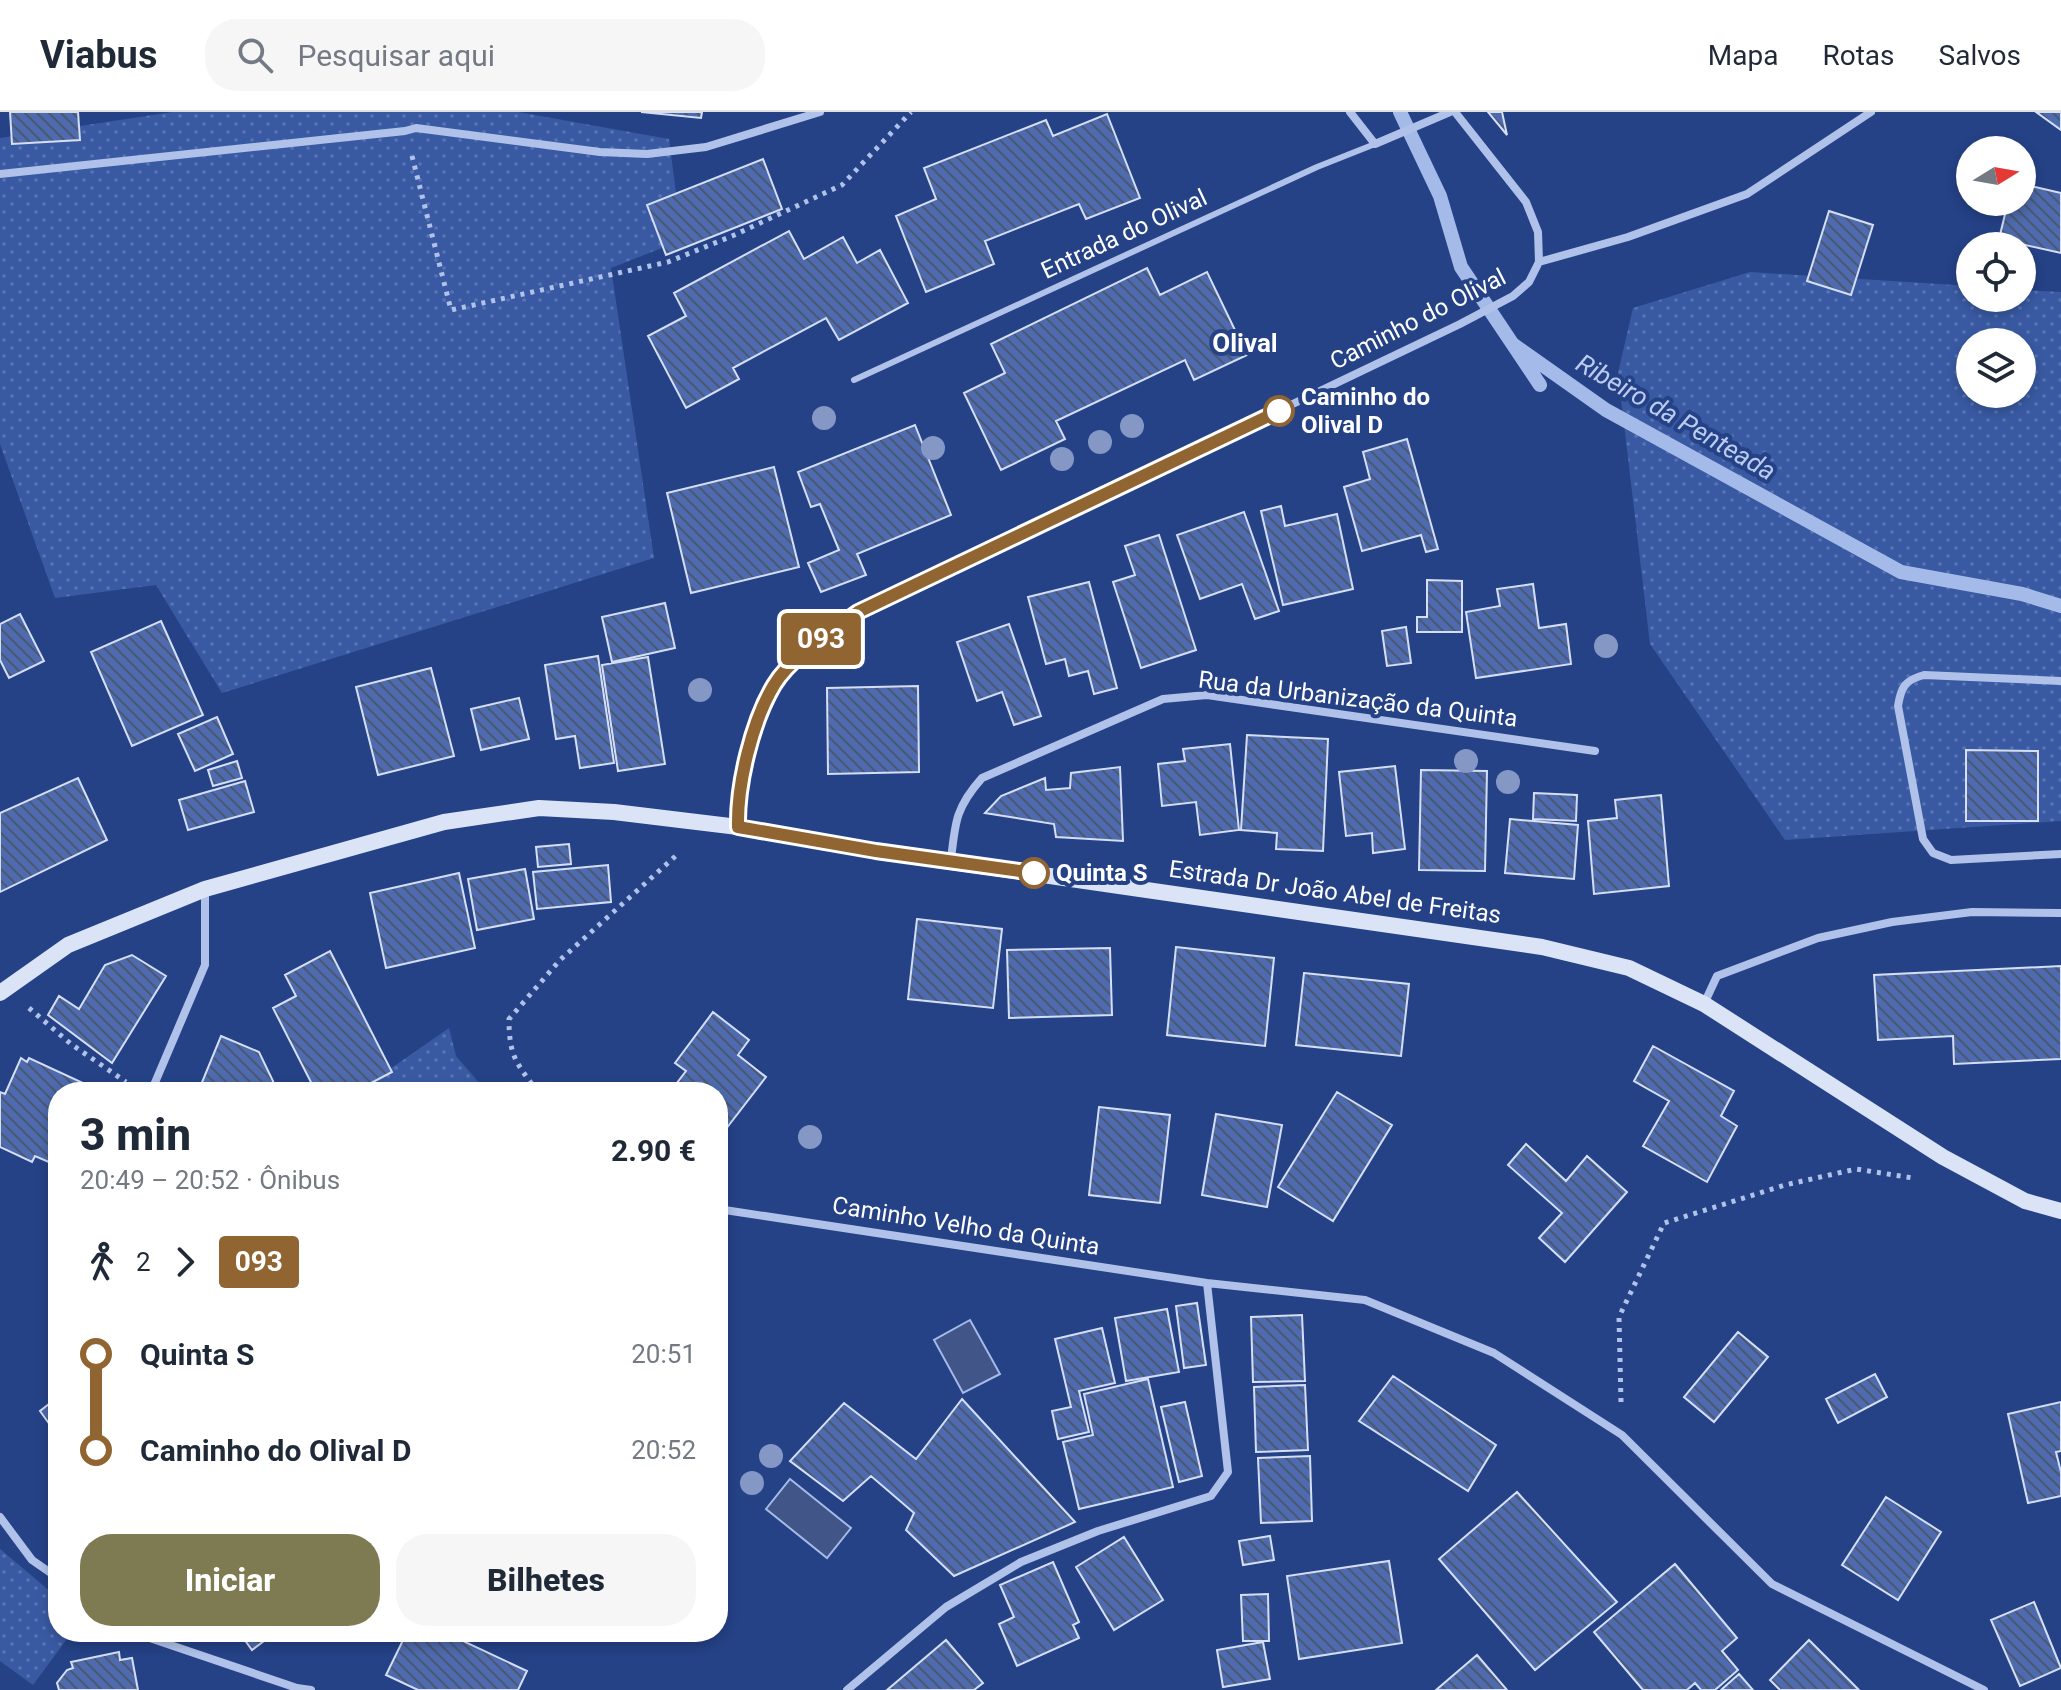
<!DOCTYPE html>
<html lang="pt">
<head>
<meta charset="utf-8">
<style>
	body { margin:0; font-family:Roboto,sans-serif; background:#f6f6f7; color:#1f2937; height:100vh; display:flex; flex-direction:column; font-size:30px; white-space:nowrap }
	* { box-sizing:border-box; margin:0 }
	p { font-size:26px; color:#747a83 }
	.icon { flex:none; width:44px; height:44px; fill:none; stroke:currentColor; stroke-width:2; stroke-linecap:round; stroke-linejoin:round }
	.map { position:relative; flex:1; overflow:hidden }
	.details { position:absolute; left:48px; top:970px; width:680px; height:560px; display:flex; flex-direction:column; background:#fff; border-radius:32px; box-shadow:0 4px 12px #0003 }
	.details>* { flex:none }
	.badge { padding:0 16px; border-radius:6px; font-size:28px; line-height:52px }
	.needle { width:52px; rotate:79deg }
	.controls { position:absolute; left:1956px; top:24px; display:grid; gap:16px }
	.controls a { display:grid; place-items:center; width:80px; height:80px; border-radius:50%; background:#fff; box-shadow:0 4px 12px #0003; font-size:40px }
	.map>.badge { position:absolute; translate:-50% -50%; box-shadow:0 0 0 4px #fff }
	.legs { display:flex; align-items:center; gap:12px; height:88px; padding:0 32px; font-size:26px }
	.legs p { margin-inline-start:auto }
	.overview { display:flex; align-items:center; justify-content:space-between; height:136px; padding:0 32px }
	h1 { font-size:44px; font-weight:800; line-height:60px }
	.cta { display:flex; gap:16px; margin-top:auto; padding:16px 32px }
	.cta a { flex:1; height:92px; border-radius:32px; background:#7e7b52; color:#fff; font-size:32px; font-weight:800; line-height:92px; text-align:center }
	.cta a+a { background:#f6f6f7; color:#1f2937 }
	ul { padding:0 32px; list-style:none }
	li { display:flex; align-items:center; gap:28px; height:96px; font-size:30px }
	li i { display:grid; place-items:center; width:12px; height:100%; margin:0 10px; background:currentColor }
	li i::after { content:''; width:20px; height:20px; margin:-10px; border:6px solid; border-radius:50%; background:#fff }
	li p { margin-inline-start:auto }
	li:first-child i { background:linear-gradient(#0000 50%,currentColor 0) }
	li:last-child i { background:linear-gradient(currentColor 50%,#0000 0) }
	header { display:flex; align-items:center; gap:48px; box-sizing:border-box; height:112px; padding:0 40px; background:#fff; border-bottom:2px solid #e0e1e3 }
	header strong { font-size:38px }
	nav { display:flex; gap:44px; margin-inline-start:auto; font-size:28px }
	.search { width:560px; height:72px; background:#f6f6f7; display:flex; align-items:center; gap:20px; box-sizing:border-box; padding:0 28px; border-radius:32px; color:#747a83; font-size:30px }
	.map>svg:first-child { display:block }
	.grass { fill:url(#grass-dots); fill-rule:evenodd }
	.water { fill:#415588; stroke:#a4bbe9; stroke-width:2 }
	.lines { fill:none; stroke-linecap:round; stroke-linejoin:round }
	.stream { stroke:#a4bbe9; stroke-width:14 }
	.building { fill:url(#building-back-hatch); stroke:#d4dff7; stroke-width:2 }
	.path { stroke:#b0c2e9; stroke-width:5; stroke-dasharray:4 6; stroke-linecap:butt }
	.lane { stroke:#b0c2e9; stroke-width:6 }
	.street { stroke:#b0c2e9; stroke-width:8 }
	.secondary { stroke:#dbe3f7; stroke-width:16 }
	.tree { fill:#8598c5 }
	.line-1-casing { stroke:#fff; stroke-width:18 }
	.line-1 { stroke:#906532; stroke-width:12 }
	.stop-1-dot { fill:#fff; stroke:#906532; stroke-width:4 }
	.labels { text-anchor:middle; dominant-baseline:central; stroke-width:8; stroke-linejoin:round; paint-order:stroke }
	.street-label { font-size:24px; fill:#fff; stroke:#254287 }
	.stop-label { font-size:24px; font-weight:bold; fill:#fff; stroke:#254287; text-anchor:start }
	.neighbourhood-label { font-size:26px; font-weight:bold; fill:#fff; stroke:#254287 }
	.water-label { font-size:26px; font-style:italic; fill:#bcccf0; stroke:#254287 }
</style>
</head>
<body>
<header>
<strong>Viabus</strong>
<div class="search"><svg class="icon" aria-label="search" viewBox="0 0 24 24"><circle cx="10" cy="10" r="6"/><path d="M15 15l6 6"/></svg>Pesquisar aqui</div>
<nav><a>Mapa</a><a>Rotas</a><a>Salvos</a></nav>
</header>
<div class="map">
<svg width="2061" height="1578" viewBox="0 0 2061 1578">
	<defs>
		<pattern id="grass-dots" width="8" height="8" patternUnits="userSpaceOnUse" patternTransform="scale(2)"><rect width="8" height="8" fill="#395aa3"/><path d="M2 2h.1M6 6h.1" fill="none" stroke="#5773b1" stroke-width="1.8" stroke-linecap="round"/></pattern>
		<pattern id="building-back-hatch" width="6" height="6" patternUnits="userSpaceOnUse" patternTransform="scale(2)"><rect width="6" height="6" fill="#4d6bae"/><path d="M-1 5l2 2M0 0l6 6M5-1l2 2" fill="none" stroke="#4c5873"/></pattern>
	</defs>
	<rect width="100%" height="100%" fill="#254287"/>
	<!-- grass -->
	<path class="grass" d="M 173,0 L 518,0 L 669,27 L 682,128 L 611,156 L 654,446 L 222,581 L 156,473 L 55,486 L 0,332 L 0,26 Z
		M 1750,160 L 1970,174 L 1970,186 L 2022,186 L 2022,178 L 2061,180 L 2061,709 L 1785,728 L 1650,532 L 1618,261 L 1633,196 ZM 1970,230 L 2022,230 L 2022,282 L 1970,282 Z
		M 449,916 L 456,944 L 487,980 L 357,980 Z
		M 0,1437 L 58,1486 L 58,1520 L 72,1520 L 33,1573 L 0,1549 Z"/>
	<!-- water -->
	<path class="water" d="M 970,1208 L 1000,1262 L 963,1281 L 934,1228 Z
		M 790,1367 L 851,1416 L 827,1446 L 766,1397 Z"/>
	<g class="lines">
		<!-- stream -->
		<path class="stream" d="M 1400,0 L 1440,84 L 1461,155 L 1540,273 L 1514,233 L 1606,298 L 1901,460 L 2022,482 L 2061,494"/>
	</g>
	<!-- building -->
	<path class="building" d="M 10,0 L 78,0 L 80,28 L 12,32 Z
		M 641,0 L 702,0 L 701,6 Z
		M 1488,0 L 1502,0 L 1507,23 Z
		M 2036,0 L 2061,0 L 2061,18 Z
		M 1107,2 L 1140,86 L 1086,107 L 1079,92 L 985,129 L 994,152 L 926,180 L 896,104 L 936,87 L 924,56 L 1046,8 L 1053,24 Z
		M 763,47 L 782,97 L 666,143 L 647,93 Z
		M 2022,72 L 2061,81 L 2061,141 L 1999,127 L 2008,90 L 2022,90 Z
		M 1829,99 L 1873,113 L 1851,183 L 1807,169 Z
		M 789,119 L 804,147 L 843,125 L 857,151 L 880,138 L 908,191 L 839,228 L 826,206 L 733,256 L 739,267 L 686,296 L 648,224 L 686,204 L 674,181 Z
		M 1147,156 L 1160,183 L 1207,160 L 1247,243 L 1194,268 L 1185,248 L 1056,309 L 1065,327 L 1001,358 L 964,281 L 1005,261 L 991,232 Z
		M 915,313 L 951,403 L 857,442 L 866,463 L 821,480 L 808,451 L 839,438 L 820,392 L 811,395 L 798,360 Z
		M 1407,327 L 1438,437 L 1426,440 L 1421,423 L 1362,439 L 1344,375 L 1370,367 L 1363,340 Z
		M 774,355 L 799,455 L 691,481 L 667,381 Z
		M 1281,394 L 1285,414 L 1337,402 L 1353,477 L 1283,493 L 1261,399 Z
		M 1244,400 L 1279,499 L 1255,507 L 1242,472 L 1200,487 L 1177,423 Z
		M 1159,423 L 1196,538 L 1141,556 L 1113,470 L 1135,463 L 1125,434 Z
		M 1427,468 L 1462,469 L 1462,520 L 1417,520 L 1417,505 L 1427,505 Z
		M 1089,470 L 1117,576 L 1094,582 L 1088,559 L 1069,564 L 1065,547 L 1046,552 L 1028,485 Z
		M 1533,472 L 1539,516 L 1566,512 L 1571,552 L 1476,566 L 1466,500 L 1500,494 L 1497,477 Z
		M 665,491 L 675,536 L 612,550 L 602,505 Z
		M 20,502 L 44,549 L 9,566 L 0,548 L 0,512 Z
		M 161,509 L 203,603 L 132,634 L 91,540 Z
		M 1009,512 L 1041,604 L 1014,613 L 1002,580 L 977,589 L 957,530 Z
		M 1406,515 L 1411,551 L 1387,554 L 1382,519 Z
		M 598,544 L 614,651 L 580,656 L 575,624 L 556,627 L 545,553 Z
		M 648,545 L 665,652 L 618,659 L 602,553 Z
		M 431,556 L 454,644 L 378,663 L 356,575 Z
		M 918,574 L 919,660 L 828,662 L 827,576 Z
		M 519,586 L 529,627 L 481,638 L 471,597 Z
		M 217,605 L 233,642 L 195,659 L 178,622 Z
		M 1247,623 L 1328,627 L 1323,739 L 1276,737 L 1277,721 L 1241,718 Z
		M 1230,632 L 1239,718 L 1200,723 L 1196,690 L 1162,694 L 1158,652 L 1185,649 L 1183,637 Z
		M 1966,638 L 2038,639 L 2038,709 L 1966,709 Z
		M 237,649 L 242,666 L 213,674 L 208,658 Z
		M 1395,654 L 1405,737 L 1373,741 L 1372,721 L 1346,724 L 1339,660 Z
		M 1120,655 L 1123,729 L 1056,725 L 1054,712 L 985,701 L 1001,684 L 1045,666 L 1046,678 L 1070,676 L 1071,661 Z
		M 1421,658 L 1487,659 L 1485,759 L 1419,758 Z
		M 78,666 L 107,728 L 0,780 L 0,701 Z
		M 245,669 L 254,700 L 188,718 L 179,688 Z
		M 1534,681 L 1577,683 L 1576,709 L 1533,707 Z
		M 1661,683 L 1669,774 L 1594,782 L 1588,709 L 1617,706 L 1615,688 Z
		M 1510,707 L 1578,713 L 1574,767 L 1505,761 Z
		M 569,732 L 571,752 L 538,755 L 536,735 Z
		M 608,753 L 611,790 L 537,797 L 533,760 Z
		M 525,757 L 534,807 L 477,818 L 468,767 Z
		M 459,761 L 475,836 L 386,856 L 370,781 Z
		M 917,807 L 1002,817 L 993,896 L 908,887 Z
		M 1176,835 L 1274,846 L 1265,934 L 1167,923 Z
		M 1110,836 L 1112,903 L 1009,906 L 1007,838 Z
		M 330,839 L 392,960 L 354,980 L 316,980 L 273,896 L 296,884 L 285,863 Z
		M 132,843 L 166,864 L 112,951 L 48,903 L 59,884 L 79,897 L 105,853 Z
		M 2061,854 L 2061,947 L 1954,952 L 1953,924 L 1878,928 L 1874,863 Z
		M 1304,861 L 1409,872 L 1401,944 L 1296,933 Z
		M 713,900 L 749,928 L 738,943 L 766,965 L 719,1026 L 718,980 L 670,980 L 686,959 L 675,951 Z
		M 221,924 L 259,940 L 273,969 L 275,980 L 198,980 Z
		M 1653,934 L 1734,979 L 1721,1004 L 1737,1014 L 1707,1070 L 1643,1034 L 1669,989 L 1634,969 Z
		M 21,946 L 27,950 L 29,946 L 96,977 L 95,980 L 58,980 L 58,1054 L 35,1044 L 32,1050 L 0,1035 L 0,980 L 5,982 Z
		M 1337,980 L 1392,1013 L 1333,1109 L 1278,1075 Z
		M 1099,995 L 1170,1003 L 1160,1091 L 1089,1083 Z
		M 1216,1002 L 1282,1013 L 1267,1095 L 1202,1083 Z
		M 1526,1032 L 1566,1069 L 1587,1044 L 1627,1080 L 1565,1150 L 1539,1126 L 1562,1101 L 1508,1053 Z
		M 1197,1191 L 1206,1253 L 1184,1256 L 1176,1194 Z
		M 1167,1197 L 1179,1260 L 1126,1269 L 1115,1206 Z
		M 1302,1203 L 1305,1269 L 1253,1270 L 1251,1205 Z
		M 1102,1216 L 1115,1271 L 1079,1279 L 1089,1320 L 1058,1327 L 1052,1299 L 1071,1295 L 1055,1227 Z
		M 1738,1220 L 1768,1245 L 1714,1310 L 1684,1285 Z
		M 1875,1262 L 1887,1285 L 1838,1311 L 1826,1287 Z
		M 1393,1264 L 1496,1333 L 1468,1379 L 1359,1309 Z
		M 1148,1267 L 1173,1375 L 1079,1397 L 1063,1330 L 1093,1323 L 1084,1282 Z
		M 1305,1273 L 1308,1338 L 1256,1340 L 1254,1275 Z
		M 58,1285 L 58,1324 L 40,1299 Z
		M 962,1287 L 1075,1410 L 954,1464 L 906,1418 L 914,1401 L 871,1364 L 843,1389 L 790,1349 L 844,1291 L 916,1347 Z
		M 1185,1290 L 1202,1364 L 1179,1370 L 1161,1295 Z
		M 2061,1290 L 2061,1339 L 2056,1340 L 2061,1360 L 2061,1384 L 2028,1391 L 2008,1302 Z
		M 1310,1344 L 1312,1409 L 1261,1411 L 1258,1346 Z
		M 1517,1380 L 1617,1490 L 1535,1558 L 1439,1447 Z
		M 1886,1385 L 1941,1420 L 1898,1488 L 1842,1453 Z
		M 1270,1424 L 1274,1448 L 1243,1453 L 1239,1429 Z
		M 1124,1425 L 1163,1488 L 1114,1518 L 1076,1455 Z
		M 1389,1449 L 1402,1531 L 1299,1547 L 1287,1464 Z
		M 1053,1450 L 1079,1510 L 1073,1513 L 1079,1526 L 1017,1554 L 999,1512 L 1014,1505 L 1000,1473 Z
		M 1675,1452 L 1737,1526 L 1722,1539 L 1738,1558 L 1715,1578 L 1701,1578 L 1695,1571 L 1687,1578 L 1643,1578 L 1594,1520 Z
		M 1268,1482 L 1269,1529 L 1243,1529 L 1241,1483 Z
		M 2034,1490 L 2061,1556 L 2020,1574 L 1991,1508 Z
		M 239,1520 L 276,1520 L 252,1538 Z
		M 407,1520 L 444,1520 L 527,1559 L 518,1578 L 418,1578 L 386,1563 Z
		M 946,1528 L 983,1571 L 974,1578 L 887,1578 Z
		M 1809,1528 L 1859,1578 L 1780,1578 L 1770,1568 Z
		M 1263,1530 L 1270,1567 L 1223,1575 L 1217,1538 Z
		M 119,1540 L 120,1548 L 132,1546 L 138,1578 L 59,1578 L 57,1571 L 67,1558 L 73,1556 L 71,1550 Z
		M 1477,1543 L 1507,1578 L 1436,1578 Z
		M 1739,1562 L 1753,1578 L 1721,1578 Z"/>
	<g class="lines">
		<!-- path -->
		<path class="path" d="M 412,44 L 451,198 L 668,150 L 732,124 L 842,73 L 911,0
			M 29,896 L 71,932 L 126,970
			M 538,980 C 516,951 509,944 509,907 L 560,848 L 679,741
			M 1621,1290 L 1619,1205 L 1664,1111 L 1785,1073 L 1856,1057 L 1913,1066"/>
		<!-- lane -->
		<path class="lane" d="M 854,268 L 1317,55 L 1375,32"/>
		<!-- street -->
		<path class="street" d="M 1350,0 L 1375,32 L 1450,0
			M 0,62 L 405,19 L 416,16 L 600,40 L 647,42 L 706,35 L 820,0
			M 1539,150 L 1628,125 L 1747,82 L 1871,0
			M 2061,569 L 1924,563 C 1905,568 1901,575 1898,594 L 1923,727 L 1933,741 L 1951,748 L 2061,742
			M 738,715 C 737,672 752,610 774,573 C 792,544 831,520 858,500 L 1460,212 L 1513,184 L 1529,170 L 1539,150 L 1538,120 L 1526,90 L 1455,0
			M 951,748 C 955,710 956,695 982,666 L 1163,587 L 1207,583 L 1595,639
			M 1704,892 L 1717,864 L 1818,826 L 1892,810 L 1972,800 L 2061,801
			M 151,980 L 205,853 L 205,778
			M 718,1097 L 1207,1171 L 1365,1188 L 1494,1241 L 1622,1323 L 1772,1472 L 1984,1578
			M 0,1405 L 32,1448 L 58,1466
			M 132,1520 L 297,1576 L 311,1578
			M 847,1578 L 946,1495 L 1021,1450 L 1098,1419 L 1211,1384 L 1228,1360 L 1207,1171"/>
		<!-- secondary -->
		<path class="secondary" d="M 0,881 L 68,833 L 205,777 L 444,710 L 539,696 L 614,700 L 738,715 L 876,739 L 1542,835 L 1629,856 L 1704,892 L 1943,1045 L 2025,1089 L 2061,1099"/>
	</g>
	<!-- trees -->
	<g class="tree">
		<circle cx="824" cy="306" r="12"/>
		<circle cx="1132" cy="314" r="12"/>
		<circle cx="1100" cy="330" r="12"/>
		<circle cx="933" cy="336" r="12"/>
		<circle cx="1062" cy="347" r="12"/>
		<circle cx="1606" cy="534" r="12"/>
		<circle cx="700" cy="578" r="12"/>
		<circle cx="1466" cy="649" r="12"/>
		<circle cx="1508" cy="670" r="12"/>
		<circle cx="810" cy="1025" r="12"/>
		<circle cx="771" cy="1344" r="12"/>
		<circle cx="752" cy="1371" r="12"/>
	</g>
	<g class="lines">
		<!-- line-1 casing -->
		<g class="line-1-casing">
			<path id="line-1" d="M 1034,761 L 876,739 L 738,715 C 737,672 752,610 774,573 C 791,545 832,519 858,500 L 1279,299"/>
		</g>
		<!-- line-1 -->
		<use href="#line-1" class="line-1"/>
	</g>
	<!-- markers -->
	<g class="stop-1-dot">
		<circle cx="1279" cy="299" r="14"/>
		<circle cx="1034" cy="761" r="14"/>
	</g>
	<g class="labels">
		<!-- street labels -->
		<g class="street-label">
			<text transform="translate(1124 122) rotate(-25)">Entrada do Olival</text>
			<text transform="translate(1418 207) rotate(-27)">Caminho do Olival</text>
			<text transform="translate(1358 587) rotate(7)">Rua da Urbanização da Quinta</text>
			<text transform="translate(1335 780) rotate(8)">Estrada Dr João Abel de Freitas</text>
			<text transform="translate(966 1114) rotate(9)">Caminho Velho da Quinta</text>
		</g>
		<!-- stop labels -->
		<g class="stop-label">
			<text x="1301" y="285">Caminho do<tspan x="1301" dy="28">Olival D</tspan></text>
			<text x="1056" y="761">Quinta S</text>
		</g>
		<!-- neighbourhood labels -->
		<g class="neighbourhood-label">
			<text x="1245" y="231">Olival</text>
		</g>
		<!-- water labels -->
		<g class="water-label">
			<text transform="translate(1676 305) rotate(30)">Ribeiro da Penteada</text>
		</g>
	</g>
</svg>
<div class="controls">
<a><svg class="needle" viewBox="-14 -14 28 28"><path d="M0-13l5 13h-10z" fill="#e53935"/><path d="M0 13l5-13h-10z" fill="#747a83"/></svg></a>
<a><svg class="icon" aria-label="locate" viewBox="0 0 24 24"><circle cx="12" cy="12" r="6"/><path d="M12 2v4M12 18v4M2 12h4M18 12h4"/></svg></a>
<a><svg class="icon" aria-label="layers" viewBox="0 0 24 24"><path d="M12 4l9 5-9 5-9-5zM3 14l9 5 9-5"/></svg></a>
</div>
<b class="badge" style="left:821px;top:527px;background:#906532;color:#fff">093</b>
<section class="details">
<div class="overview"><div><h1>3 min</h1><p>20:49 – 20:52 · Ônibus</p></div><b>2.90 €</b></div>
<div class="legs"><svg class="icon" aria-label="walk" viewBox="0 0 24 24"><circle cx="13" cy="4" r="2"/><path d="M13 8l-2 6 4 7M11 14l-3 7M7 12l3-4h3l4 4"/></svg>2<svg class="icon" aria-label="forward" viewBox="0 0 24 24"><path d="M9 5l7 7-7 7"/></svg><b class="badge" style="background:#906532;color:#fff">093</b></div>
<ul>
<li><i style="color:#906532"></i><b>Quinta S</b><p>20:51</p></li>
<li><i style="color:#906532"></i><b>Caminho do Olival D</b><p>20:52</p></li>
</ul>
<div class="cta"><a>Iniciar</a><a>Bilhetes</a></div>
</section>
</div>
</body>
</html>
